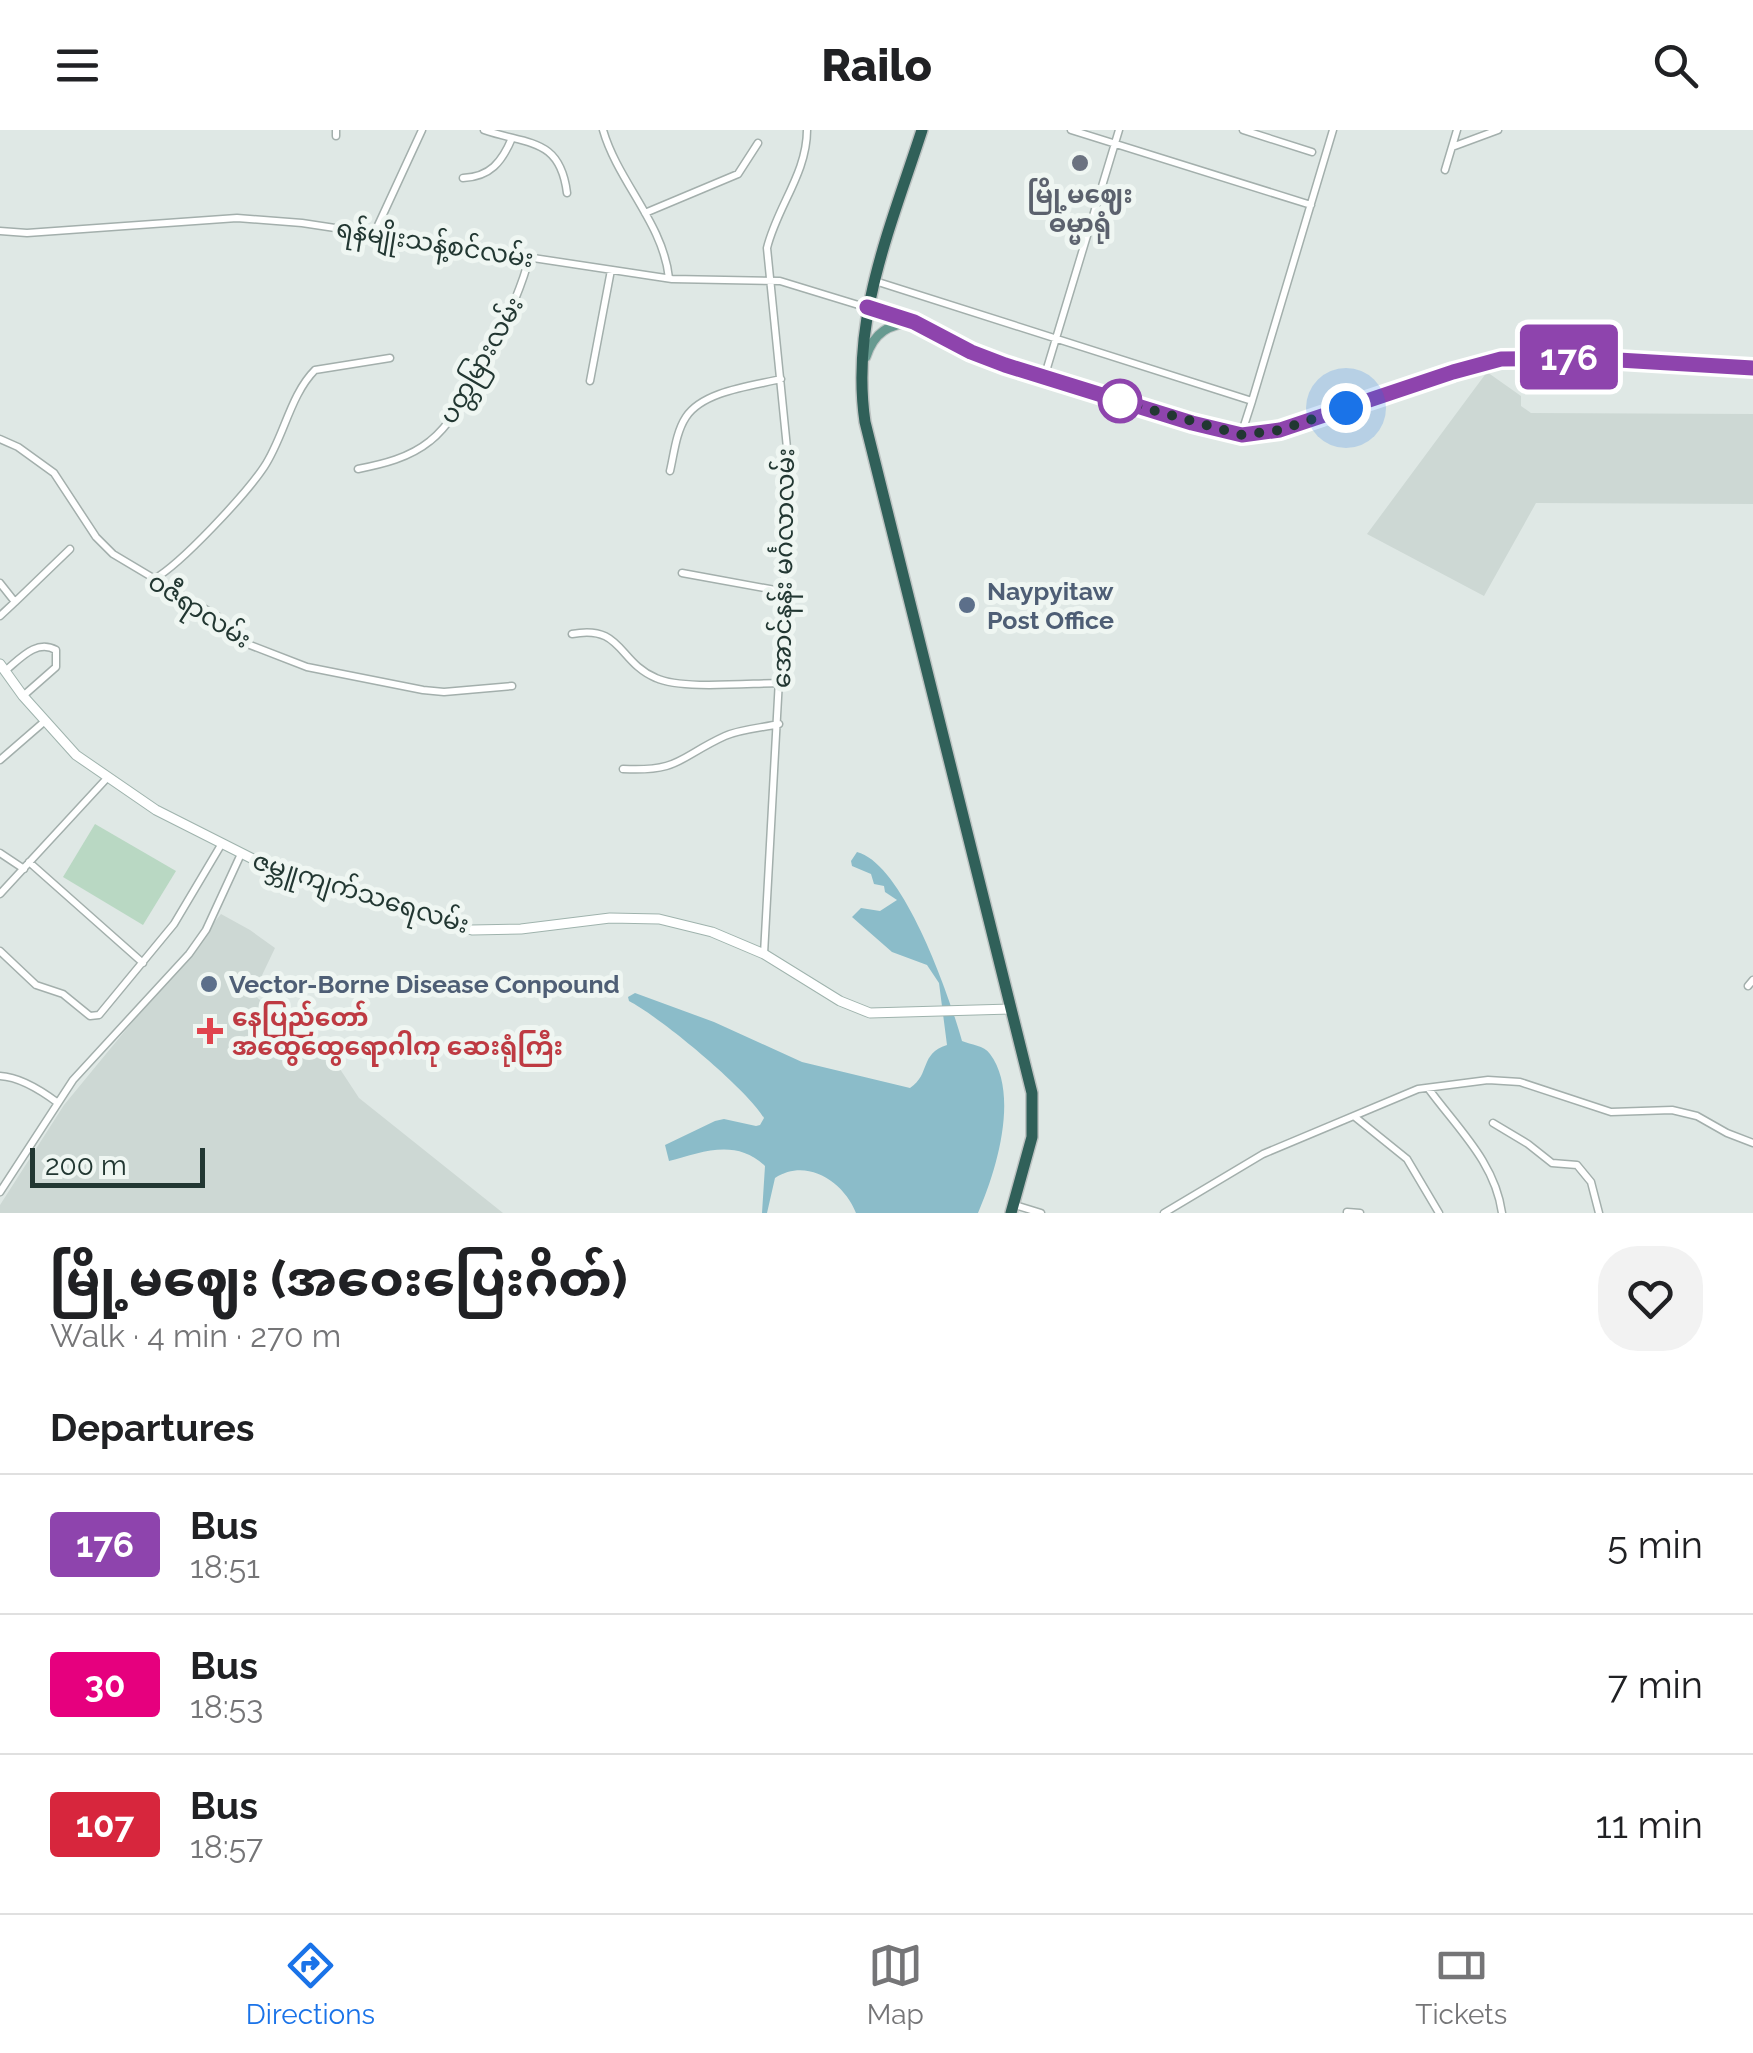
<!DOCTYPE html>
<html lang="en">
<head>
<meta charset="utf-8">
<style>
	body { margin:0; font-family:Raleway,"Noto Sans Myanmar",sans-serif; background:#f2f2f2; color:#202124; height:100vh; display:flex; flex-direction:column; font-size:38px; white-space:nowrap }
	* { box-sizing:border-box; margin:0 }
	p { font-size:32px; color:#757577 }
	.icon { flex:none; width:55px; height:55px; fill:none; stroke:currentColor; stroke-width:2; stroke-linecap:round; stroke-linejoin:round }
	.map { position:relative; height:1083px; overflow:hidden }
	.side { display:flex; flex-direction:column; background:#fff; flex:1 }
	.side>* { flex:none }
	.badge { padding:0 20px; border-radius:8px; font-size:35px; line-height:65px }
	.scale { position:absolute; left:30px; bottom:25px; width:175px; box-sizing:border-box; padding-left:10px; border:5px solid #223732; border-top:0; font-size:28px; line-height:35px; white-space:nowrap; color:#223732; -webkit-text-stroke:8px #eff6f2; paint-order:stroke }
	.you { position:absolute; width:50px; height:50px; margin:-25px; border:8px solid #fff; border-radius:50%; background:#1a73e8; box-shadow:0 0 0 15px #1a73e833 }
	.map>.badge { position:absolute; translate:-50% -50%; box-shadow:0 0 0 5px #fff }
	h2 { padding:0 50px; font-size:38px; line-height:90px }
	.round { display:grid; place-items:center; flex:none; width:105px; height:105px; border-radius:40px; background:#f2f2f2 }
	.headline { display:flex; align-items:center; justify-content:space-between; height:170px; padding:0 50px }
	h1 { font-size:48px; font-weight:800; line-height:75px }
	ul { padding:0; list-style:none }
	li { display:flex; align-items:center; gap:30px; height:140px; padding:0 50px; border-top:2px solid #e0e0e0 }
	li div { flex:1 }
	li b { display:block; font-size:38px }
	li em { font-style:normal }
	li .badge { min-width:110px; font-weight:700; text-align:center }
	header { display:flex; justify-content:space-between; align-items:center; height:130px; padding:0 50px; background:#fff; font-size:45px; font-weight:800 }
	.tabs { display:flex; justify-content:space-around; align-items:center; height:140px; border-top:2px solid #e0e0e0; background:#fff; font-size:28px; color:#757577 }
	.tabs a { display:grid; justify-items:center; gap:5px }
	.tabs .selected { color:#1a73e8 }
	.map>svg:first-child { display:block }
	.built { fill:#cdd8d4 }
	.green { fill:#b9d8c3 }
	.water { fill:#8bbcc9 }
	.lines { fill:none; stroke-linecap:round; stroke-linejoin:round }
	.street-casing { stroke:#a3afac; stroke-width:9 }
	.secondary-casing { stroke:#9fb3ad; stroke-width:11 }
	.primary-casing { stroke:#bdc3c2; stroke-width:11 }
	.highway-casing { stroke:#bdc3c2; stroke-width:14 }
	.street { stroke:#fff; stroke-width:6 }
	.secondary { stroke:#fff; stroke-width:9 }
	.primary { stroke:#679a90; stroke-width:9 }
	.highway { stroke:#306059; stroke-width:11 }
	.line-casing { stroke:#fff; stroke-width:22 }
	.line { stroke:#8e44ad; stroke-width:15 }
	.walk { stroke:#223732; stroke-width:10; stroke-dasharray:0 18 }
	.worship-dot { fill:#6b7280; stroke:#eff6f2; stroke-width:4 }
	.stop-dot { fill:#fff; stroke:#8e44ad; stroke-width:5 }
	.service-dot { fill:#5c6f8a; stroke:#eff6f2; stroke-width:4 }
	.health-dot { fill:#e0444e; stroke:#eff6f2; stroke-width:4 }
	.labels { text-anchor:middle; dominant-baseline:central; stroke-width:10; stroke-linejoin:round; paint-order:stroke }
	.worship-label { font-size:25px; font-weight:bold; fill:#5b616d; stroke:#eff6f2 }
	.street-label { font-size:25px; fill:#223732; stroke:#eff6f2 }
	.service-label { font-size:25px; font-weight:bold; fill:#4e5e75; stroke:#eff6f2; text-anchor:start }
	.health-label { font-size:25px; font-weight:bold; fill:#be3a42; stroke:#eff6f2; text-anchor:start }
</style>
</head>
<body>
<header><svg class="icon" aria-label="menu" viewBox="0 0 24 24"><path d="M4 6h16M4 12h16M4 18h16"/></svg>Railo<svg class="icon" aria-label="search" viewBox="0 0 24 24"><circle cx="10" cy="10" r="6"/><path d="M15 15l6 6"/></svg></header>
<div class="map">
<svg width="1753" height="1083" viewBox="0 0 1753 1083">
	<rect width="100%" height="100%" fill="#dfe8e5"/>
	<!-- built -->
	<path class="built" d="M 1487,242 L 1521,266 L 1521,276 L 1531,283 L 1753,284 L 1753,374 L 1536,373 L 1484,466 L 1367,404 Z
		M 221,784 L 250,800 L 275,818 L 253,864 L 340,939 L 359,968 L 503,1083 L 0,1083 L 0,1075 L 64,975 Z"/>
	<!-- green -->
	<path class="green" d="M 95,694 L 176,741 L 143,795 L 63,747 Z"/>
	<!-- water -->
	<path class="water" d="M 857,722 C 904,734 950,868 962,911 C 971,915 984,915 990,924 C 1020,964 996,1042 978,1083 L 856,1083 C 844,1052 807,1027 775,1048 L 767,1083 L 762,1083 L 765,1036 C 736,1008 702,1022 669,1031 L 665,1015 L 715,991 L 724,989 L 756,996 L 760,995 L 764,988 C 747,959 660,887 629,871 L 628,867 L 635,863 L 714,892 L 802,932 L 910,958 C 931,944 919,924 947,915 L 939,853 L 927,835 L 892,822 L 852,787 L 861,778 L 880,781 L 897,770 L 885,762 L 884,756 L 874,754 L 871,744 L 852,736 L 851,731 Z"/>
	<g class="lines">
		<!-- street casing -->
		<g class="street-casing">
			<path id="street" d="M 336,0 L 336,6
				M 484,0 C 527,15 560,7 567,63
				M 603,0 C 618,52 663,93 669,148
				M 1071,0 L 1311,75
				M 1243,0 L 1312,22
				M 1452,17 L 1498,0
				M 1445,40 L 1457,0
				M 463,48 C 490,47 502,32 512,8
				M 645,83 L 738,44 L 758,13
				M 0,101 L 27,103 L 237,88 L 302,93 L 672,149 L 780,151 L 914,192 L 971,222 L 1005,235 L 1192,293 L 1241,305 L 1280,300 L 1453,242 L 1501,229 L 1541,226 L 1753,238
				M 374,104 L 422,0
				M 875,151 L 1252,271 L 1241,305
				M 1044,248 L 1119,0
				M 590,251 L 611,140
				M 1252,271 L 1333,0
				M 0,309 L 18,317 L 54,343 L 96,407 L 113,424 L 217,486 L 250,515 L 307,537 L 423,560 L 444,562 L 512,556
				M 358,339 C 383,334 409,328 430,311 C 465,284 519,172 529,128
				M 670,341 C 674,324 676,302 686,287 C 703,261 752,256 781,249
				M 682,443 L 786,462
				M 154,449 C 181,434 246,364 264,337 C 284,307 290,265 315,240 L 390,228
				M 0,453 L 15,472 L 70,419
				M 0,486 L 15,472
				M 572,504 C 622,494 618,532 656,548 C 682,560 750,553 781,553
				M 5,541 C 20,529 36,509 56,520 L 56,537 L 23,566
				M 0,630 L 45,591
				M 623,639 C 680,642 679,627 725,606 C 741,599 761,598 779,594
				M 0,723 L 24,739
				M 29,732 L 143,833
				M 0,764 L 108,647
				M 0,821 L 36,855 L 63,864 L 90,886 L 99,885 L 174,794 L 221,715
				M 764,824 L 790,348 L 767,118 C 777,77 807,43 807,0
				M 1748,856 L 1753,850
				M 0,946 C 21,947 42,961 58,973
				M 1428,958 C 1457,998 1495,1032 1502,1083
				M 1355,987 L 1407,1029 L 1439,1083
				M 1493,993 L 1528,1014 L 1552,1033 L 1577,1035 L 1591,1052 L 1599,1083
				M 0,1062 L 73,950 L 189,824 L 206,800 L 241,724
				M 1015,1075 L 1041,1083
				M 1347,1082 L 1360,1083
				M 1164,1083 L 1263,1024 L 1418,959 L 1488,950 L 1520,952 L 1611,982 L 1672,980 L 1697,986 L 1727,1003 L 1753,1013"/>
		</g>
		<!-- secondary casing -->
		<g class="secondary-casing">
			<path id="secondary" d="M 0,534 L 23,566 L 76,625 L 156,680 L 255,730 L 421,787 L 472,800 L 521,799 L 610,788 L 659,789 L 712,802 L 764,824 L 840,871 L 870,883 L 1011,879"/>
		</g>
		<!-- primary casing -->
		<g class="primary-casing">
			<path id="primary" d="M 866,227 C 874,202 889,194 914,192"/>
		</g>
		<!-- highway casing -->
		<g class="highway-casing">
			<path id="highway" d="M 922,0 C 891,96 850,190 865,292 L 1032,963 L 1032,1007 L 1011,1083"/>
		</g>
		<!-- street -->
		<use href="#street" class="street"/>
		<!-- secondary -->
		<use href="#secondary" class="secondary"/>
		<!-- primary -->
		<use href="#primary" class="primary"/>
		<!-- highway -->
		<use href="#highway" class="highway"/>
	</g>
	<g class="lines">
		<!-- line casing -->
		<g class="line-casing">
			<path id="line" d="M 867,177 L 914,192 L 971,222 L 1005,235 L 1192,293 L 1242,305 L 1280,300 L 1453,242 L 1501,229 L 1585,228 L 1753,238"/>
		</g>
		<!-- line -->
		<use href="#line" class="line"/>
		<!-- walk -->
		<path class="walk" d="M 1120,271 L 1242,305 L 1280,300 L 1346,278"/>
	</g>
	<!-- markers -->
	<circle class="worship-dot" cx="1080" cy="33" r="10"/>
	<circle class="stop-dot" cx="1120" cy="271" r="20"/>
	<g class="service-dot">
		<circle cx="967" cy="475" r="10"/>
		<circle cx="209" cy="854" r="10"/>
	</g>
	<path class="health-dot" d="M205 886h10v10h10v10h-10v10h-10v-10h-10v-10h10z"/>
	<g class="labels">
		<!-- worship labels -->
		<g class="worship-label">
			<text x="1080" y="64">မြို့မဈေး<tspan x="1080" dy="29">ဓမ္မာရုံ</tspan></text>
		</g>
		<!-- street labels -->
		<g class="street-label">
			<text transform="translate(435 113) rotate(9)">ရန်မျိုးသန့်စင်လမ်း</text>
			<text transform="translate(481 230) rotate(-60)">ပတ္တမြားလမ်း</text>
			<text transform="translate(783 438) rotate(-89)">အောင်နန်း မင်္ဂလာလမ်း</text>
			<text transform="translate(200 480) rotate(33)">ဝဇီရာလမ်း</text>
			<text transform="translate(361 762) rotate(17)">ဇမ္ဘူကျက်သရေလမ်း</text>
		</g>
		<!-- service labels -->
		<g class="service-label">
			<text x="987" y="461">Naypyitaw<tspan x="987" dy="29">Post Office</tspan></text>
			<text x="229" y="854">Vector-Borne Disease Conpound</text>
		</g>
		<!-- health labels -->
		<g class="health-label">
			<text x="232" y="887">နေပြည်တော်<tspan x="232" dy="29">အထွေထွေရောဂါကု ဆေးရုံကြီး</tspan></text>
		</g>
	</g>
</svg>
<div class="scale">200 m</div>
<div class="you" style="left:1346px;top:278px"></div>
<b class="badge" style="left:1569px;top:227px;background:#8e44ad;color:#fff">176</b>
</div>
<section class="side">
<div class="headline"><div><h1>မြို့မဈေး (အဝေးပြေးဂိတ်)</h1><p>Walk · 4 min · 270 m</p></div><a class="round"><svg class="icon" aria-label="heart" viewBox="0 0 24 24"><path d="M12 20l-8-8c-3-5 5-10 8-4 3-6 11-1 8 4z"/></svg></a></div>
<h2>Departures</h2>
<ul>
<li><span class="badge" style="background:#8e44ad;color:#fff">176</span><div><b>Bus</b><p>18:51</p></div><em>5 min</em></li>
<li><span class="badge" style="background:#e6007e;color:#fff">30</span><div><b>Bus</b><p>18:53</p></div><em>7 min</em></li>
<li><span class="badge" style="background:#d7263d;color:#fff">107</span><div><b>Bus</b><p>18:57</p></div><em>11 min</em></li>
</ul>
</section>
<nav class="tabs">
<a class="selected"><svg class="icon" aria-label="directions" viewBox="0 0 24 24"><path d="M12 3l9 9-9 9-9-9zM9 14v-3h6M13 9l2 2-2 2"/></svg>Directions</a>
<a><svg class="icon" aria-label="map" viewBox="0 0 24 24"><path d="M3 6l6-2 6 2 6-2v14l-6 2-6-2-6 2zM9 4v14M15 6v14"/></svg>Map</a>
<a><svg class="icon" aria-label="tickets" viewBox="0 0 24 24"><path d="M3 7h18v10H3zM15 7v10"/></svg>Tickets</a>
</nav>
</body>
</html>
